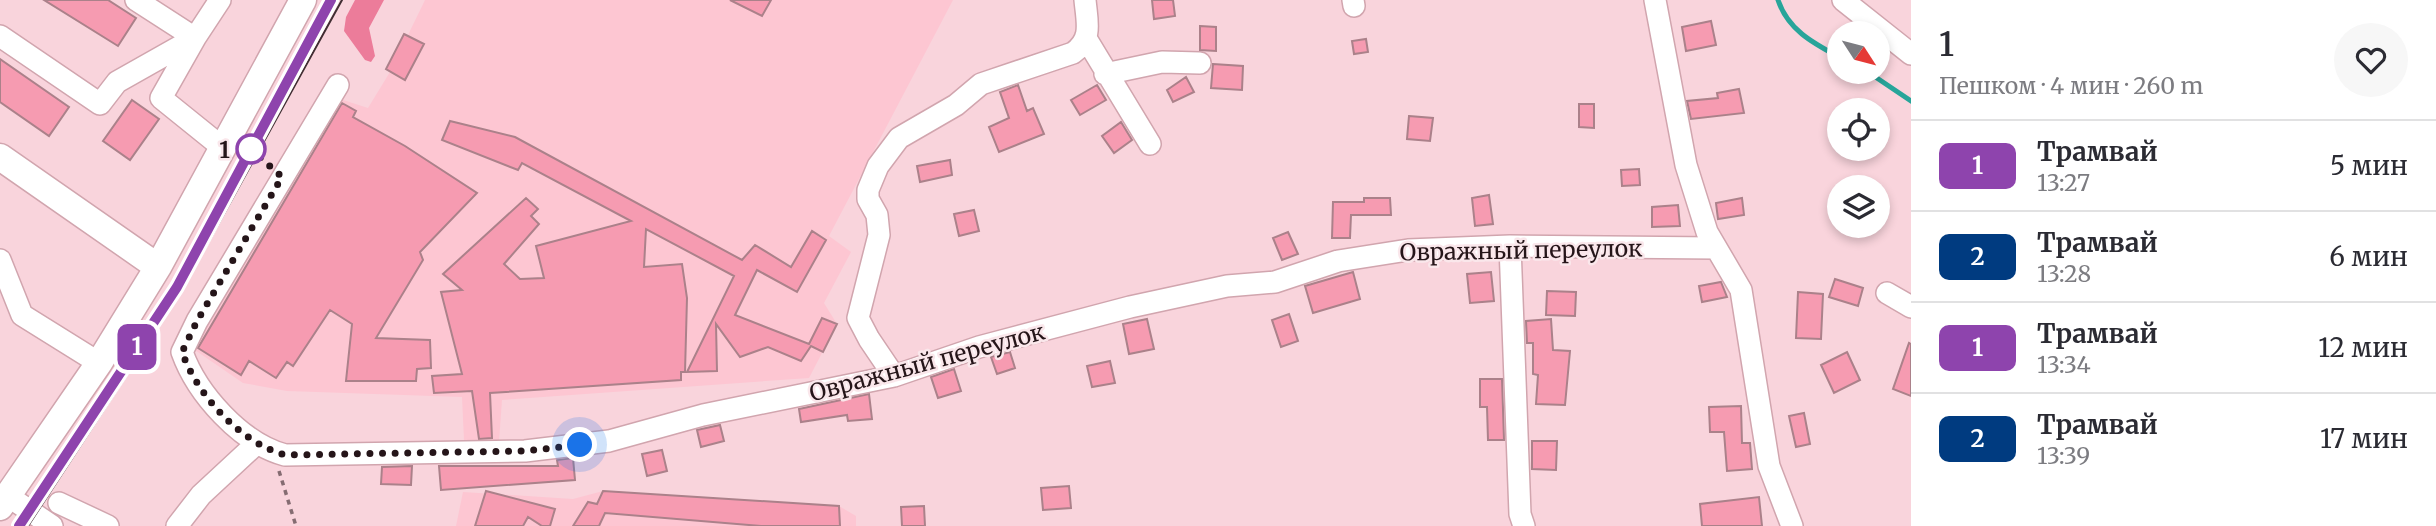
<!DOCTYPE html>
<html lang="ru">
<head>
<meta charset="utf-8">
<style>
	body { margin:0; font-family:Merriweather,serif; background:#f7f7f7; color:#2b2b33; height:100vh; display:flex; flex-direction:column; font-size:26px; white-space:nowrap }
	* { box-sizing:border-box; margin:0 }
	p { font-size:23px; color:#7c7c81 }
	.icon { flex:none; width:38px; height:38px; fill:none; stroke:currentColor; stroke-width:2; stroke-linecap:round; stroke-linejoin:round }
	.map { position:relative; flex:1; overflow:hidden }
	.details { display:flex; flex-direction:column; background:#fff; width:525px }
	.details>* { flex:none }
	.badge { padding:0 14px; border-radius:10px; font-size:24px; line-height:46px }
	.needle { width:46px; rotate:126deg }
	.fabs { position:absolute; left:1827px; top:21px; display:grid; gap:14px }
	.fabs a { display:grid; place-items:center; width:63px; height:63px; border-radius:50%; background:#fff; box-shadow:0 4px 10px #0003; font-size:35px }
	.you { position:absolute; width:35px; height:35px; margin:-18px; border:5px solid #fff; border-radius:50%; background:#1a73e8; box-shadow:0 0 0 10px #1a73e833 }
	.map>.badge { position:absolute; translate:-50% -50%; box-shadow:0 0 0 4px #fff }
	.round { display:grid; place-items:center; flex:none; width:74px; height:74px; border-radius:37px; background:#f7f7f7 }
	.summary { display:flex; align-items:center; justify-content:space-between; height:119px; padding:0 28px }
	h1 { font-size:33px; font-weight:600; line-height:52px }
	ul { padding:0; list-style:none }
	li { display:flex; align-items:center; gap:21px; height:91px; padding:0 28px; border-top:2px solid #e1e1e2 }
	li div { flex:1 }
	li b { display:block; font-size:26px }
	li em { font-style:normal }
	li .badge { min-width:77px; font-weight:700; text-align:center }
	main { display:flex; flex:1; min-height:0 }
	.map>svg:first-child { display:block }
	.built { fill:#fdc6d2 }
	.forest { fill:#ec7c9a }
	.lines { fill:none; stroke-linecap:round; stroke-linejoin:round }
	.stream { stroke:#28a59a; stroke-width:5 }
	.building { fill:#f69bb1; stroke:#ab818a; stroke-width:2 }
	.minor-casing { stroke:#d1a5ae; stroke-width:24 }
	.major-casing { stroke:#d1a5ae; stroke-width:29 }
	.path { stroke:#856c72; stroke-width:3.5; stroke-dasharray:5 5; stroke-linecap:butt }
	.minor { stroke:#fff; stroke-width:21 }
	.major { stroke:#fff; stroke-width:26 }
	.tram { stroke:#412e33; stroke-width:2 }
	.line-casing { stroke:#fff; stroke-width:16 }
	.line { stroke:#8e44ad; stroke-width:10 }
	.walk { stroke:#251519; stroke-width:7; stroke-dasharray:0 12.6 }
	.stop-dot { fill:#fff; stroke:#8e44ad; stroke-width:3.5 }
	.labels { text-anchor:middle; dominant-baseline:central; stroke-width:5; stroke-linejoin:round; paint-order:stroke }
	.stop-label { font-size:23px; font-weight:bold; fill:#251519; stroke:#fae7eb; text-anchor:end }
	.street-label { font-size:23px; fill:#251519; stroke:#fae7eb }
</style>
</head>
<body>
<main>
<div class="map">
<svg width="1911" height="526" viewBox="0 0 1911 526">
	<rect width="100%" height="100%" fill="#f9d4dc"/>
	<!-- built -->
	<path class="built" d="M 425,0 L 953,0 L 829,236 L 851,252 L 824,303 L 837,324 L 809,378 L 502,400 L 499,442 L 464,440 L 462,397 L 287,391 L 243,383 L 189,346 L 337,98 L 368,108 L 390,72 L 386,69 L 404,34 L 408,35 Z
		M 603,491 L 839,506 L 856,516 L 856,526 L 456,526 L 463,492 L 573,499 Z"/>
	<!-- forest -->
	<path class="forest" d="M 355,0 L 384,0 L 369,28 L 375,56 L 371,62 L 365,60 L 344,31 L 346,17 Z"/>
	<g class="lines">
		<!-- stream -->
		<path class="stream" d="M 1778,0 C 1788,30 1813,43 1839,57
			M 1868,72 L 1911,101"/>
	</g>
	<!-- building -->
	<path class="building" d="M 44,0 L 108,0 L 136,18 L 118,46 Z
		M 730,0 L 771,0 L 762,16 Z
		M 1152,0 L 1173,0 L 1175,16 L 1154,19 Z
		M 1711,21 L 1716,45 L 1686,51 L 1682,27 Z
		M 1200,26 L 1216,27 L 1216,51 L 1200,50 Z
		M 404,34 L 424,44 L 405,80 L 386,69 Z
		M 1366,39 L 1368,52 L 1354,54 L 1352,41 Z
		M 0,59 L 69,107 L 49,136 L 0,102 Z
		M 1213,64 L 1243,66 L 1242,90 L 1211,88 Z
		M 1186,77 L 1194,92 L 1173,102 L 1167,90 Z
		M 1018,85 L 1027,111 L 1033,108 L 1044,134 L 999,152 L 989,127 L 1009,118 L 1000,92 Z
		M 1097,85 L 1106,100 L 1080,115 L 1071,100 Z
		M 1739,89 L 1744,113 L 1691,119 L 1687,101 L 1718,98 L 1717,93 Z
		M 132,100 L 159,119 L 130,160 L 103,141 Z
		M 342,103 L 356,111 L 353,117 L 405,146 L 477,193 L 420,252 L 423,260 L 376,338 L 430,340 L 431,368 L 417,369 L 416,381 L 346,381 L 352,324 L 330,310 L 293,366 L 287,362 L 276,378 L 249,361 L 241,375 L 198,348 Z
		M 1579,104 L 1594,104 L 1594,128 L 1579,127 Z
		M 1409,116 L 1433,118 L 1430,141 L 1407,139 Z
		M 450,121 L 515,137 L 742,260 L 755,245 L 791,267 L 812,231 L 826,240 L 797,292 L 757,270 L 735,315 L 809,344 L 822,318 L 837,324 L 823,352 L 811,346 L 801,361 L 768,347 L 740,357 L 716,324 L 717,371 L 687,372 L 734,276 L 646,229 L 644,267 L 682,264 L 687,298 L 685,372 L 681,372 L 681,380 L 490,393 L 492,438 L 479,439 L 472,391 L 434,393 L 432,376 L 462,374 L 441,292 L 462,290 L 443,274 L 526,198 L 538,209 L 531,216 L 539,224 L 504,264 L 520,279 L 544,278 L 536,246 L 631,221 L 522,163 L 518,170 L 442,140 Z
		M 1121,122 L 1132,140 L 1114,153 L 1102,136 Z
		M 950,160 L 952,175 L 920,182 L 917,166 Z
		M 1639,169 L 1640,185 L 1622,186 L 1621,170 Z
		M 1489,195 L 1493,224 L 1475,226 L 1472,198 Z
		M 1364,198 L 1390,198 L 1391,215 L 1351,215 L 1350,238 L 1332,238 L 1333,202 L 1364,202 Z
		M 1742,198 L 1744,215 L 1718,219 L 1716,203 Z
		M 1678,205 L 1680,226 L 1652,227 L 1652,207 Z
		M 974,210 L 979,231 L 959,236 L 954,214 Z
		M 1288,232 L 1298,254 L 1282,260 L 1273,238 Z
		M 1353,272 L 1360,299 L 1313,313 L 1305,286 Z
		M 1491,272 L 1494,301 L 1470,303 L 1467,274 Z
		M 1835,279 L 1863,288 L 1858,306 L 1829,297 Z
		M 1721,282 L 1727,297 L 1702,302 L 1699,286 Z
		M 1547,291 L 1576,292 L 1575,316 L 1546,315 Z
		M 1798,292 L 1823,294 L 1821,339 L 1796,338 Z
		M 1289,314 L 1298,341 L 1281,347 L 1272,320 Z
		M 1147,319 L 1154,349 L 1129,354 L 1123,324 Z
		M 1551,319 L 1553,350 L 1570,351 L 1565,405 L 1536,404 L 1538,375 L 1533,374 L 1533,343 L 1527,343 L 1526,321 Z
		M 1909,343 L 1911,344 L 1911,396 L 1893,389 Z
		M 1010,352 L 1015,368 L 997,374 L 991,357 Z
		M 1847,352 L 1860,380 L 1834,393 L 1821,365 Z
		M 1110,361 L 1115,383 L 1092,387 L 1087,366 Z
		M 954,369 L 961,391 L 938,398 L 931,377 Z
		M 1480,379 L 1502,379 L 1504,440 L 1488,440 L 1487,407 L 1480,407 Z
		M 869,394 L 872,419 L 848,421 L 847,415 L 801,422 L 799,409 Z
		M 1741,406 L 1742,443 L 1750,443 L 1752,469 L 1727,471 L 1724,432 L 1710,432 L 1709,407 Z
		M 1804,413 L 1810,444 L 1796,447 L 1789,416 Z
		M 720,425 L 724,441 L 701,447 L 697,430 Z
		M 1532,441 L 1557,441 L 1556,470 L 1532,469 Z
		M 662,450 L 667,471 L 647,476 L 642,454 Z
		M 573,458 L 575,480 L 441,490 L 439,466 L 558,466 L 557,460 Z
		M 412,466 L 411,485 L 381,484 L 382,467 Z
		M 1069,486 L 1071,508 L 1043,510 L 1041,488 Z
		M 486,491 L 555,509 L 550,526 L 542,526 L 528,517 L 523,526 L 475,526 Z
		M 603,491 L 839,506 L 840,526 L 761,526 L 605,513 L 599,526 L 573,526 L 588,502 L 597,504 Z
		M 1759,497 L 1762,526 L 1702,526 L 1700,504 Z
		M 924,506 L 925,526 L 902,526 L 901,507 Z"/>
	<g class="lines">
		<!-- minor casing -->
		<g class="minor-casing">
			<path id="minor" d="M 136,0 L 195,38 L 161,98 L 223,148
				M 1353,0 L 1354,6
				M 1655,0 L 1686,165 L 1707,232 L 1741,290 L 1769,466 L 1792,526
				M 1843,0 L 1911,54
				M 0,36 L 100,104 L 117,82 L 195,38 L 220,0
				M 1087,40 L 1150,144
				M 1105,74 L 1162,62 L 1200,63
				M 338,85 L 197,321 L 182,352 C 197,394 241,443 285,455 L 525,451 L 609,441 L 703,415 L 894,376 L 979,347 L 1130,307 L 1227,286 L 1275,282 L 1338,261 L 1408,250 L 1510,246 L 1716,248
				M 1510,246 L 1520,514 L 1524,526
				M 0,260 L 22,315 L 99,363
				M 1887,293 L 1911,307
				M 894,376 L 869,339 L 858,318 L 879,235 L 877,215 L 868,199 L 868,190 L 878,166 L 899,138 L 956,105 L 981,84 L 1073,53 C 1093,39 1087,22 1085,0
				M 8,496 L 52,526
				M 59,503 L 108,526
				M 177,526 L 201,495 L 256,444"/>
		</g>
		<!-- major casing -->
		<g class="major-casing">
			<path id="major" d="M 0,157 L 158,267
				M 0,507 L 99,363 L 158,267 L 303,0"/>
		</g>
		<!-- path -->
		<path class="path" d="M 279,471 L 296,526"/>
		<!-- minor -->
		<use href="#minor" class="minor"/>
		<!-- major -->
		<use href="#major" class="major"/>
		<!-- tram -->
		<path class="tram" d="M 28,526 L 182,290 L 342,0"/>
	</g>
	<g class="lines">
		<!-- line casing -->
		<g class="line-casing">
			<path id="line" d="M 19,526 L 177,287 L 331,0"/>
		</g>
		<!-- line -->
		<use href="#line" class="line"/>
		<!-- walk -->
		<path class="walk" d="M 251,149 L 282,177 L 197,321 L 182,352 C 197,395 241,443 285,455 L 525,451 L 580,445"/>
	</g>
	<!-- markers -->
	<circle class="stop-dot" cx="251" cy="149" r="14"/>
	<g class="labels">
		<!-- stop labels -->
		<g class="stop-label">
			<text x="230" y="149">1</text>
		</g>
		<!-- street labels -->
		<g class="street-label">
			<text transform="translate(1521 250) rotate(-1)">Овражный переулок</text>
			<text transform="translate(927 362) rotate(-15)">Овражный переулок</text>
		</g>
	</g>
</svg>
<div class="fabs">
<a><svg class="needle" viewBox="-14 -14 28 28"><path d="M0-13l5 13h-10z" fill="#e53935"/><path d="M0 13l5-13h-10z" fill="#7c7c81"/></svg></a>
<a><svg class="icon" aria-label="locate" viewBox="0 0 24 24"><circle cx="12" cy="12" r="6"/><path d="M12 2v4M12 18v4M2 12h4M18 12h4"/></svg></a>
<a><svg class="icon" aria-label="layers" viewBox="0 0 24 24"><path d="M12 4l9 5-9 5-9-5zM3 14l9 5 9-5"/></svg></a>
</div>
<div class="you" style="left:580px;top:445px"></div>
<b class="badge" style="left:137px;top:347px;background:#8e44ad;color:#fff">1</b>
</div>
<section class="details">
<div class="summary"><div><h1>1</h1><p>Пешком · 4 мин · 260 m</p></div><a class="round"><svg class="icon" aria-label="heart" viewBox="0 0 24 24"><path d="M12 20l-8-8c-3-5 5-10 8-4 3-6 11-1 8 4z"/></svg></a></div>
<ul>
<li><span class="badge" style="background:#8e44ad;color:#fff">1</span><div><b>Трамвай</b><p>13:27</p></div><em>5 мин</em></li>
<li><span class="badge" style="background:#003b80;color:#fff">2</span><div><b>Трамвай</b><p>13:28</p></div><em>6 мин</em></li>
<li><span class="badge" style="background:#8e44ad;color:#fff">1</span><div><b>Трамвай</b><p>13:34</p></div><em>12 мин</em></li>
<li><span class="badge" style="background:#003b80;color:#fff">2</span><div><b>Трамвай</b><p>13:39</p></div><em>17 мин</em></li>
</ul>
</section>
</main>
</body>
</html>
